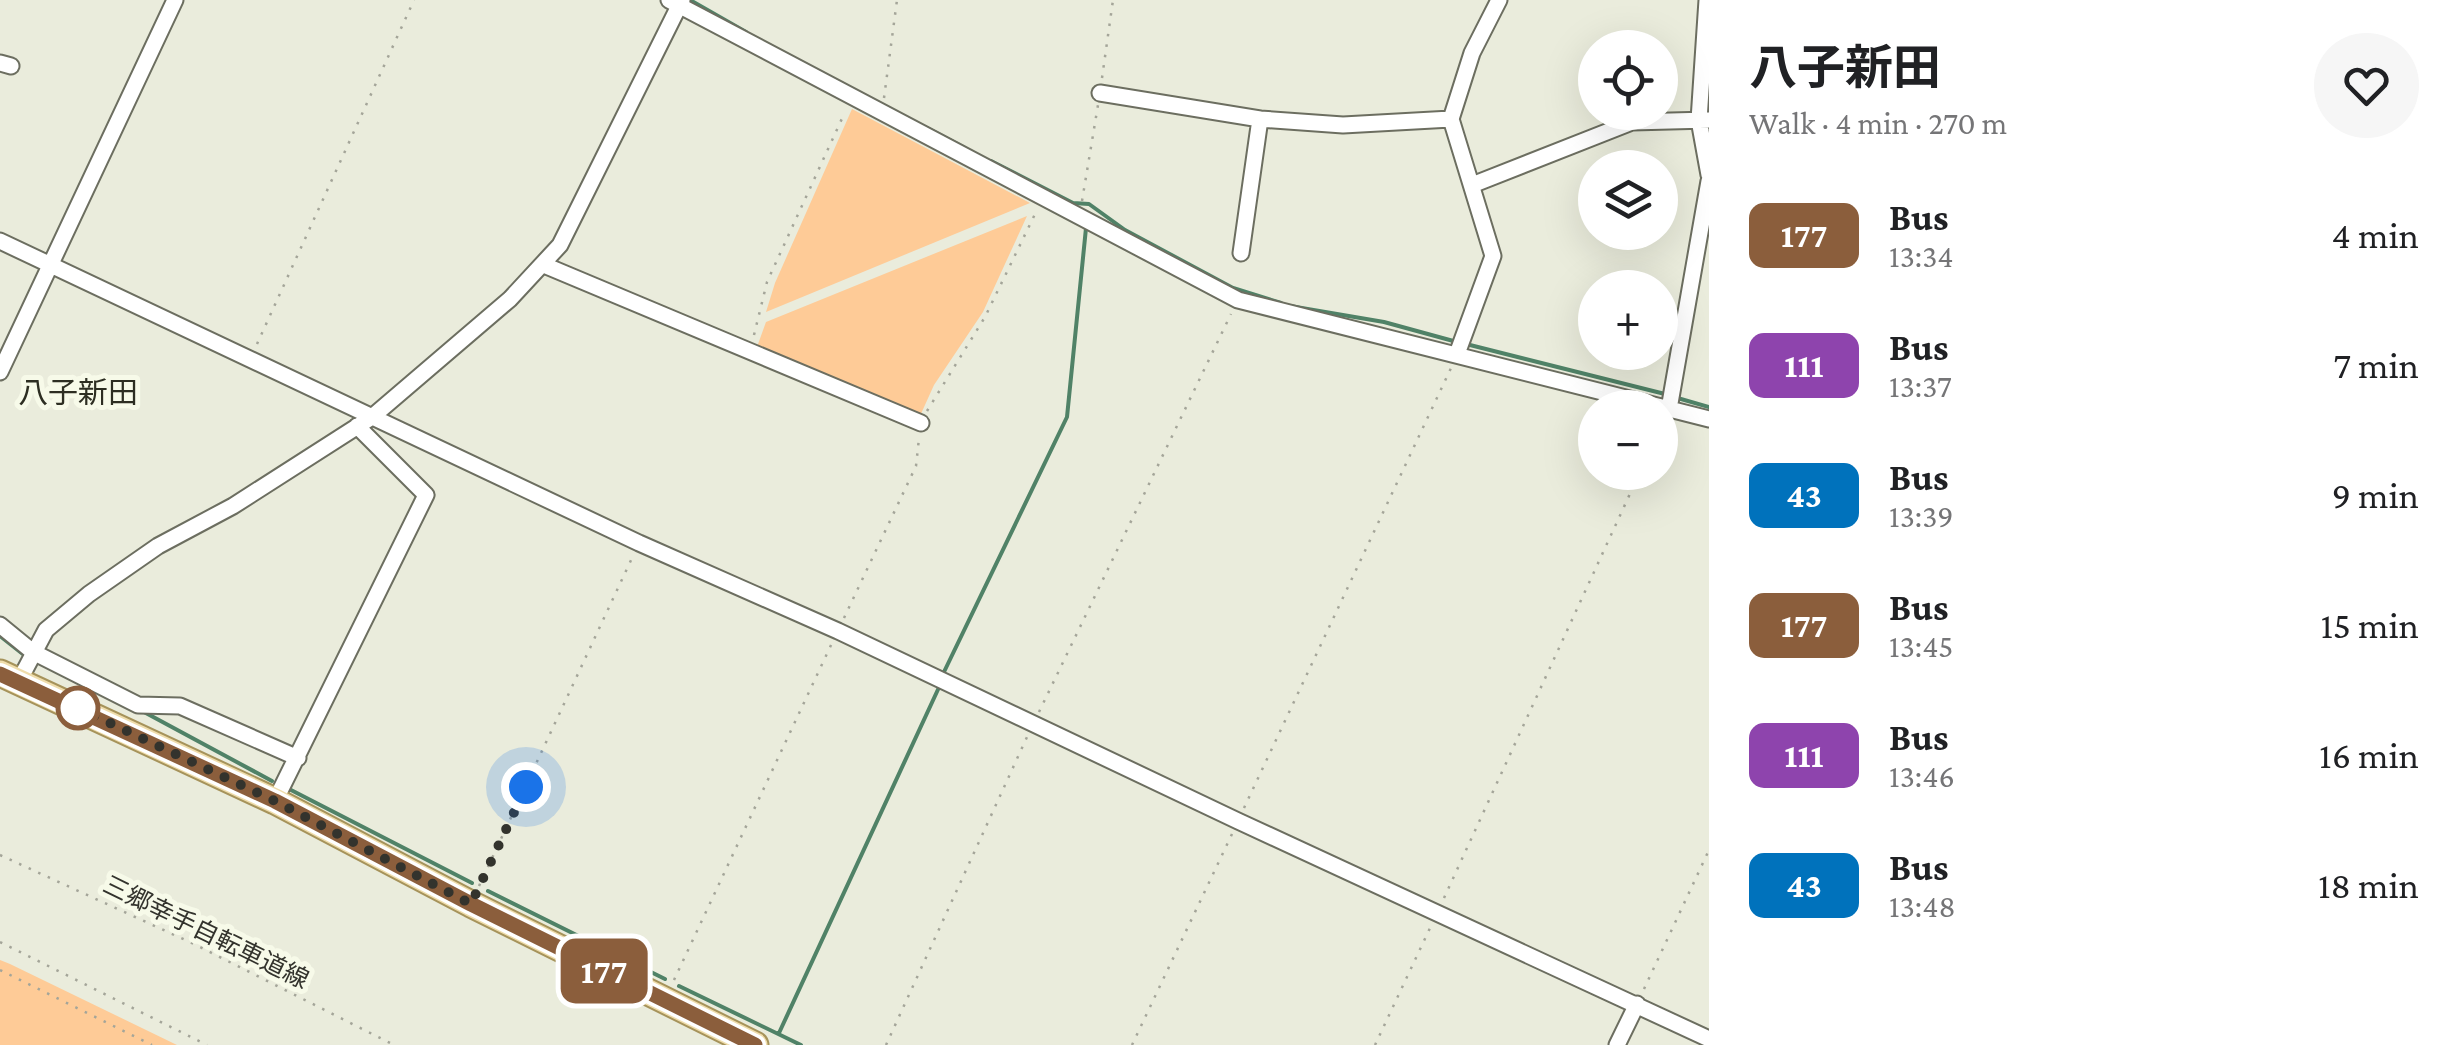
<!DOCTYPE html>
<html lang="en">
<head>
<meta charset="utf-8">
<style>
	body { margin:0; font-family:"Crimson Pro","Noto Sans JP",serif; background:#f6f6f6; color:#202124; height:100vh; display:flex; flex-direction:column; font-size:38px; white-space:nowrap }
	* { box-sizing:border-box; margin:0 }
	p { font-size:32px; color:#757577 }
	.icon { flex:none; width:55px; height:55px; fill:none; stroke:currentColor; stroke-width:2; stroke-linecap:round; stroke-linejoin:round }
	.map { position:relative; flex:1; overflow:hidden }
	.details { display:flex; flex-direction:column; background:#fff; width:750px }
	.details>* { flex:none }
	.badge { padding:0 20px; border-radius:15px; font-size:35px; line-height:65px }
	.tools { position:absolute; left:1578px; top:30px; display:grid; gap:20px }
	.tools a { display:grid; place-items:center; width:100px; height:100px; border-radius:50%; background:#fff; box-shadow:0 10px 40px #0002; font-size:50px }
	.you { position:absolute; width:50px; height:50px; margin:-25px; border:8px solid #fff; border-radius:50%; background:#1a73e8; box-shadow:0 0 0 15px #1a73e833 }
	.map>.badge { position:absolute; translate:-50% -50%; box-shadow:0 0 0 5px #fff }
	.round { display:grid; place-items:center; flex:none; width:105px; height:105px; border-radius:52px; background:#f6f6f6 }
	.summary { display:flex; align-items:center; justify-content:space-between; height:170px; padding:0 40px }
	h1 { font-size:48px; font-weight:700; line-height:75px }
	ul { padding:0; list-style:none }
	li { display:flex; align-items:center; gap:30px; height:130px; padding:0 40px }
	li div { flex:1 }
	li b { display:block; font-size:38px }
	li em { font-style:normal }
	li .badge { min-width:110px; font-weight:700; text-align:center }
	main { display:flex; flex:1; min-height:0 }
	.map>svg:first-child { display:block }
	.green { fill:#fecb97 }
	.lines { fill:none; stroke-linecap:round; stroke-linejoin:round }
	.stream { stroke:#508267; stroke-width:4 }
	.minor-casing { stroke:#6c6e60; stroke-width:19 }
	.primary-casing { stroke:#a6935b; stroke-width:29 }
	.path { stroke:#a4a599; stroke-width:2.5; stroke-dasharray:2.5 8; stroke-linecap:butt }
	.minor { stroke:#fff; stroke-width:15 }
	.primary { stroke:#efddac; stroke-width:25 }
	.line-casing { stroke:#fff; stroke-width:22 }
	.line { stroke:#8b5e3c; stroke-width:15 }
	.walk { stroke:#33332d; stroke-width:10; stroke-dasharray:0 18 }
	.stop-dot { fill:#fff; stroke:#8b5e3c; stroke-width:5 }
	.labels { text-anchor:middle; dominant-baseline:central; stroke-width:10; stroke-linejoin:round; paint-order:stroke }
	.street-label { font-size:25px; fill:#33332d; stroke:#f7fae9 }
	.quarter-label { font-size:30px; fill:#2d2e22; stroke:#f7fae9 }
</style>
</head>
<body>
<main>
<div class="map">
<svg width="1709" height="1045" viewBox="0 0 1709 1045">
	<rect width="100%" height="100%" fill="#eaecdc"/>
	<!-- green -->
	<path class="green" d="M 852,109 L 1030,203 L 766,312 L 775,283 Z
		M 1027,216 L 983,312 L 934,385 L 920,416 L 757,347 L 766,322 Z
		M 0,960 L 10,964 L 177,1045 L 0,1045 Z"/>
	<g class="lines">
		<!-- stream -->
		<path class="stream" d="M 690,0 L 746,32
			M 925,127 L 965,148
			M 991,161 L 1073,203 L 1089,204 L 1125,230 L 1233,288 L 1281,303
			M 1290,306 L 1384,322 L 1457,342
			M 1466,344 L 1665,394
			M 1674,397 L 1709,407
			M 0,636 L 24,655
			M 943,674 L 1067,417 L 1086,228
			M 144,712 L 272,781
			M 291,790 L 472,883
			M 488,891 L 665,979
			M 679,986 L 801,1045
			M 779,1033 L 941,683"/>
		<!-- minor casing -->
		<g class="minor-casing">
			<path id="minor" d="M 669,0 L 1238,300 L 1709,419
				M 1707,0 L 1699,120 L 1709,175
				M 0,63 L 11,66
				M 1100,93 L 1260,119 L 1241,253
				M 1260,119 L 1343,125 L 1451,119
				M 1472,185 L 1632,122 L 1709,120
				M 0,241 L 639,543 L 838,631 L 1238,821 L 1709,1039
				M 544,265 L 921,423
				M 1457,354 L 1493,256 L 1451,119 L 1472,53 L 1499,0
				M 0,372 L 175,0
				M 1669,409 L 1709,181
				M 0,625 L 33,652 L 138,705 L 180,706 L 298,758
				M 19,681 L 46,630 L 89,594 L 158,546 L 233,506 L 372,417 L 510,299 L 560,245 L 682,0
				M 275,801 L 426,495 L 357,426
				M 1617,1045 L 1637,1004"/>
		</g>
		<!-- primary casing -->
		<g class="primary-casing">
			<path id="primary" d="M 0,673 L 275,801 L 471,904 L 755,1045"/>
		</g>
		<!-- path -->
		<path class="path" d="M 1102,78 L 1113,0
			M 884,98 L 897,0
			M 1082,201 L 1098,105
			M 754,335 L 767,282 L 845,112
			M 257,344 L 414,0
			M 927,411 L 985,317 L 1036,212
			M 844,618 L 916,466 L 919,438
			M 1039,712 L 1231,314
			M 1244,808 L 1451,368
			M 0,855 L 194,944 L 394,1045
			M 479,886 L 632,558
			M 1444,898 L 1640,472
			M 0,942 L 207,1045
			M 0,970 L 152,1045
			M 674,980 L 832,643
			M 1644,989 L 1709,850
			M 886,1045 L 1027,737
			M 1132,1045 L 1232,834
			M 1375,1045 L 1430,928"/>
		<!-- minor -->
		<use href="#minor" class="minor"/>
		<!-- primary -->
		<use href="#primary" class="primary"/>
	</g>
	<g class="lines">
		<!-- line casing -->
		<g class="line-casing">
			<path id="line" d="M 0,674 L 275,801 L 471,904 L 755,1045"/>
		</g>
		<!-- line -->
		<use href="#line" class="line"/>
		<!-- walk -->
		<path class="walk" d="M 78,708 L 275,801 L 471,904 L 526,787"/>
	</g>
	<!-- markers -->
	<circle class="stop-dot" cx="78" cy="708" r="20"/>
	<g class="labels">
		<!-- street labels -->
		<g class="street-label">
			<text transform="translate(206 932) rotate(26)">三郷幸手自転車道線</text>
		</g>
		<!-- quarter labels -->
		<g class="quarter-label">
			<text x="78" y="392">八子新田</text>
		</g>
	</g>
</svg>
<div class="tools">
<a><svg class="icon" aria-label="locate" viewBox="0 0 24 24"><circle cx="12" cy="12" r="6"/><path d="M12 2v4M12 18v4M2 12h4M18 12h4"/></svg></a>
<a><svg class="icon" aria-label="layers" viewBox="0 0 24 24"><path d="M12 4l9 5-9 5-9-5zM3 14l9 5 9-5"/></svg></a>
<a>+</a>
<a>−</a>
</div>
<div class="you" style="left:526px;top:787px"></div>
<b class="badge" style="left:604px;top:971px;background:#8b5e3c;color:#fff">177</b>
</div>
<section class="details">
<div class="summary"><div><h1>八子新田</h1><p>Walk · 4 min · 270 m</p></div><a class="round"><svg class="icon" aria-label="heart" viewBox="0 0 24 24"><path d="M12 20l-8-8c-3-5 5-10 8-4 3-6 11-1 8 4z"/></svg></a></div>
<ul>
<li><span class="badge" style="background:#8b5e3c;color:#fff">177</span><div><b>Bus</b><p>13:34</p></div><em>4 min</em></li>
<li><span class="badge" style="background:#8e44ad;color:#fff">111</span><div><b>Bus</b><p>13:37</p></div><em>7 min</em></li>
<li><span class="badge" style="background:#0072bc;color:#fff">43</span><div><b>Bus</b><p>13:39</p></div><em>9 min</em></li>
<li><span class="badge" style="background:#8b5e3c;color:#fff">177</span><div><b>Bus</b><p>13:45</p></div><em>15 min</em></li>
<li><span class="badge" style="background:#8e44ad;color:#fff">111</span><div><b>Bus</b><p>13:46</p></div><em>16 min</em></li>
<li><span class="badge" style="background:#0072bc;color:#fff">43</span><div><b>Bus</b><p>13:48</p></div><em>18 min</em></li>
</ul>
</section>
</main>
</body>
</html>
